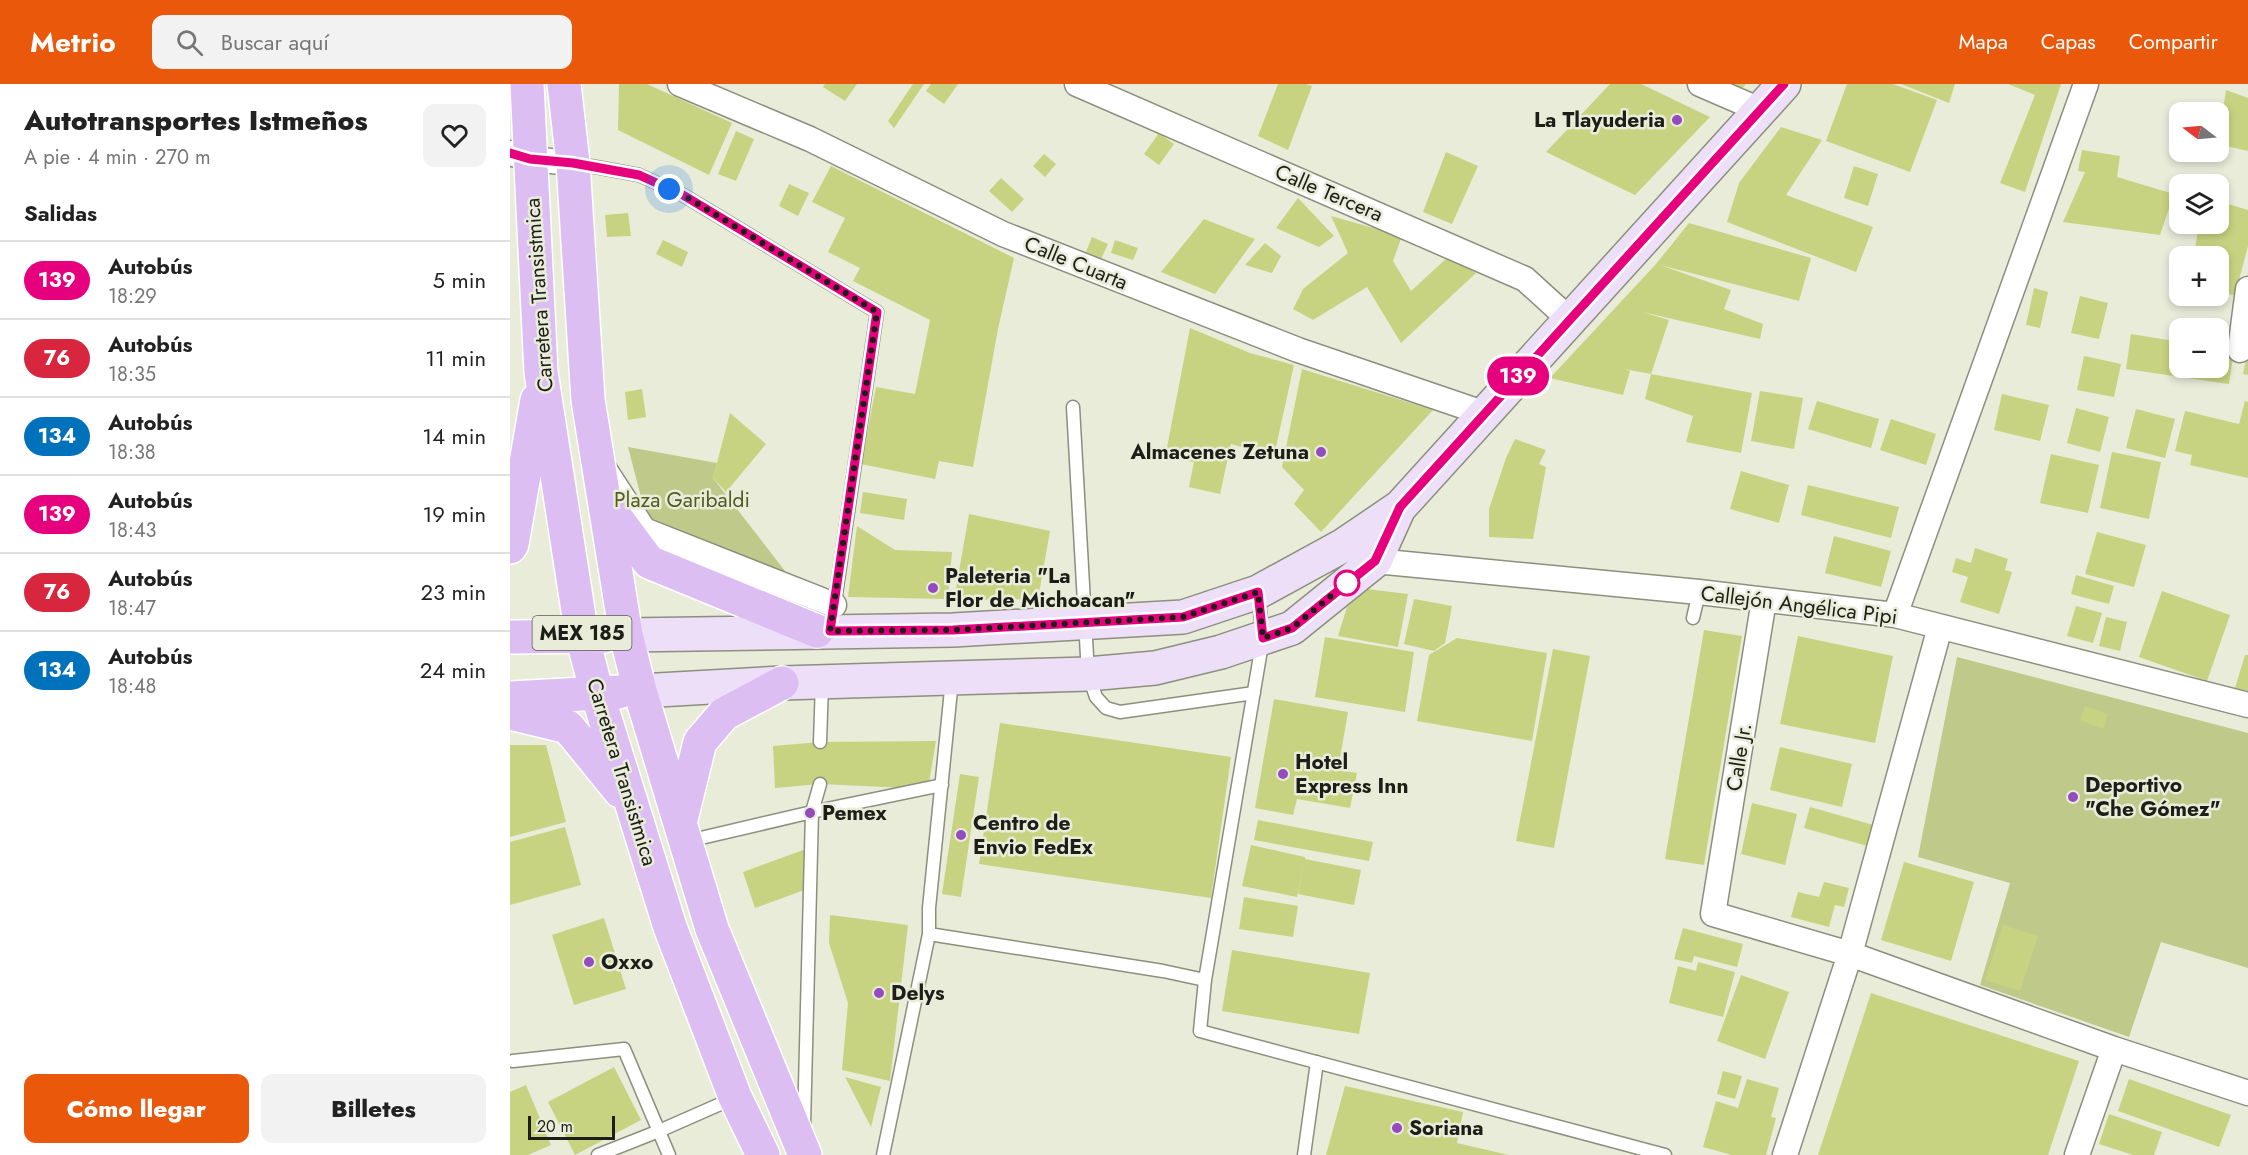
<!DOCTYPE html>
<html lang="es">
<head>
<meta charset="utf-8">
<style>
	body { margin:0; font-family:Jost,sans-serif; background:#f2f2f2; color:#222; height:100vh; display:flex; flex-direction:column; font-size:22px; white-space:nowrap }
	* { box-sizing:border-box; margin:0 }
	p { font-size:20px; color:#767676 }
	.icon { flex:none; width:33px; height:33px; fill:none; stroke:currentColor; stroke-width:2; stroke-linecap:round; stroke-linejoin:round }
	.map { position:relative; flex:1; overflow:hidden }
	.drawer { display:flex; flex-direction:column; background:#fff; width:510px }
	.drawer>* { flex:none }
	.badge { padding:0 12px; border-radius:20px; font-size:21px; line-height:39px }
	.needle { width:39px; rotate:286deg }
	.controls { position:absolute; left:1659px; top:18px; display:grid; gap:12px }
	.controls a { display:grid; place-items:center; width:60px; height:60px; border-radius:12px; background:#fff; box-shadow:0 3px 9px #0003; font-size:30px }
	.scale { position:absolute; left:18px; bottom:15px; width:87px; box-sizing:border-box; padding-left:6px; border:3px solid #1c1e17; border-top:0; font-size:16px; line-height:21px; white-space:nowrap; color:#1c1e17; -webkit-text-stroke:4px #e9ecd9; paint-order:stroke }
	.you { position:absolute; width:30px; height:30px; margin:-15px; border:4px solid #fff; border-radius:50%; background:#1a73e8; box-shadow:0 0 0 9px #1a73e833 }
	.map>.badge { position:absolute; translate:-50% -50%; box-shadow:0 0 0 3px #fff }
	h2 { padding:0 24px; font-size:22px; line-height:54px }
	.round { display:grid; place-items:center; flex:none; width:63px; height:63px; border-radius:12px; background:#f2f2f2 }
	.overview { display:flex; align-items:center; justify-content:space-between; height:102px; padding:0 24px }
	h1 { font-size:28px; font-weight:800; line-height:45px }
	.action { display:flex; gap:12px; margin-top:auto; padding:12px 24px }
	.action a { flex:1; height:69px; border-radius:12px; background:#ea580c; color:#fff; font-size:24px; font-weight:800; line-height:69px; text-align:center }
	.action a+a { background:#f2f2f2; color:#222 }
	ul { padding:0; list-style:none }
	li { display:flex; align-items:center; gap:18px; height:78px; padding:0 24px; border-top:2px solid #e0e0e0 }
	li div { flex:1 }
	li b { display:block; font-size:22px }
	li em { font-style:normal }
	li .badge { min-width:66px; font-weight:700; text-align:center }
	header { display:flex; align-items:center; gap:36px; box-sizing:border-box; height:84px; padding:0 30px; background:#ea580c; color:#fff }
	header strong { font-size:28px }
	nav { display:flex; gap:33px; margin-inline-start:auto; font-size:21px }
	.search { width:420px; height:54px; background:#f2f2f2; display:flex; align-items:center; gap:15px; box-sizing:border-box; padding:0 21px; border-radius:12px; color:#767676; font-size:22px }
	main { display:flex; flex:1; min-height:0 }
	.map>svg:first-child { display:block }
	.green { fill:#bfca8a }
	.building { fill:#c7d381 }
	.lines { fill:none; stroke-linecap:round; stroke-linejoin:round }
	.lane-casing { stroke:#8c8f7e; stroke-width:15 }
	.street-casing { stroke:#8c8f7e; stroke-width:27 }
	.secondary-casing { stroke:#8c8f7e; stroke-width:36 }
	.primary-casing { stroke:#fff; stroke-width:36 }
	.lane { stroke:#fff; stroke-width:12 }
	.street { stroke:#fff; stroke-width:24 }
	.secondary { stroke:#eedff9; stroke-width:33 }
	.primary { stroke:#ddbef3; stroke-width:33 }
	.line-casing { stroke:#fff; stroke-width:14 }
	.line { stroke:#e6007e; stroke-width:9 }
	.walk { stroke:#1c1e17; stroke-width:6; stroke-dasharray:0 10.8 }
	.poi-dot { fill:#934bbe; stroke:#e9ecd9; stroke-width:2 }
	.stop-dot { fill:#fff; stroke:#e6007e; stroke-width:3 }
	.labels { text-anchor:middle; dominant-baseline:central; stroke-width:5; stroke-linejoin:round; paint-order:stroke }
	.shield { fill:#e9ecd9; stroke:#5a5c51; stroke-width:1.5 }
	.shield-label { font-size:20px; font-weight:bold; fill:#1c1e17 }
	.poi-label { font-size:21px; font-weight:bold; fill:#1c1e17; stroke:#e9ecd9; text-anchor:start }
	.street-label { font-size:21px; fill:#1c1e17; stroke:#e9ecd9 }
	.park-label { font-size:21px; fill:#535b20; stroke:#e9ecd9 }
</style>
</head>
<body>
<header>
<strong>Metrio</strong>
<div class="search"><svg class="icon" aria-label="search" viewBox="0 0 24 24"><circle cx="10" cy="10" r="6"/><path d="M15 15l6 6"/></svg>Buscar aquí</div>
<nav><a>Mapa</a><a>Capas</a><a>Compartir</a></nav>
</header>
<main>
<section class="drawer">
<div class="overview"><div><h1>Autotransportes Istmeños</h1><p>A pie · 4 min · 270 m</p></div><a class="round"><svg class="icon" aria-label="heart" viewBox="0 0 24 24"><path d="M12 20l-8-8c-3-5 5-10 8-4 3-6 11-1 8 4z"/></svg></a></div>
<h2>Salidas</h2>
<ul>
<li><span class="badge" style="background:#e6007e;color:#fff">139</span><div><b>Autobús</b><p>18:29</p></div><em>5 min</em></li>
<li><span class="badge" style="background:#d7263d;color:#fff">76</span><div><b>Autobús</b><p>18:35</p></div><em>11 min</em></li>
<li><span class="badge" style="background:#0072bc;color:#fff">134</span><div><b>Autobús</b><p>18:38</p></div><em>14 min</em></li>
<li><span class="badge" style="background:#e6007e;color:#fff">139</span><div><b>Autobús</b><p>18:43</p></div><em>19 min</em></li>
<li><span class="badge" style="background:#d7263d;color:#fff">76</span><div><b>Autobús</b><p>18:47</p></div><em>23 min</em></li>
<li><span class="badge" style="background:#0072bc;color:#fff">134</span><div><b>Autobús</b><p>18:48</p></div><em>24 min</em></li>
</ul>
<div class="action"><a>Cómo llegar</a><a>Billetes</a></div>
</section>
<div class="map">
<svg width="1738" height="1071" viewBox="0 0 1738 1071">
	<rect width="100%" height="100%" fill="#e9ecd9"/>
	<!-- green -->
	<path class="green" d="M 118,363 L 207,379 L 203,394 L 289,505 L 139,444 Z
		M 1447,573 L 1738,649 L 1738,884 L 1651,858 L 1619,953 L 1470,901 L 1500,799 L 1408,773 Z"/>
	<!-- building -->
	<path class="building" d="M 109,0 L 137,0 L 222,39 L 199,91 L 108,46 Z
		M 315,0 L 347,0 L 335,17 L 313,3 Z
		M 403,0 L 414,0 L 384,44 L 378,37 Z
		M 421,0 L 448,0 L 434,20 L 416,7 Z
		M 768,0 L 796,0 L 802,2 L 778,66 L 748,52 Z
		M 1100,0 L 1131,0 L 1200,33 L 1125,111 L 1036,68 Z
		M 1217,0 L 1236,0 L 1230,7 Z
		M 1337,0 L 1383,0 L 1427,16 L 1400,88 L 1316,57 Z
		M 1391,0 L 1445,0 L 1439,19 Z
		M 1498,0 L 1551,0 L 1515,108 L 1490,99 L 1525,11 Z
		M 1716,6 L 1738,14 L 1738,67 L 1708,60 Z
		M 1271,43 L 1312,56 L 1276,111 L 1363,143 L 1346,188 L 1217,138 L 1229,99 Z
		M 226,47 L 244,55 L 226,97 L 208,90 Z
		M 649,49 L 664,60 L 649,81 L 634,70 Z
		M 1572,66 L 1610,72 L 1607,93 L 1664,110 L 1650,151 L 1553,138 L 1575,88 L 1568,87 Z
		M 936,68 L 968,82 L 942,140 L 913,128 Z
		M 534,70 L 546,80 L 535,93 L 523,82 Z
		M 321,82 L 504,174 L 488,245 L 463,383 L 429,377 L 425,395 L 351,380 L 366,303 L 405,310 L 420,236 L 343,197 L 350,184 L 318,168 L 335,134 L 302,118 Z
		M 1344,82 L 1368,90 L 1358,122 L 1334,114 Z
		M 491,94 L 514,115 L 502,128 L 479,107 Z
		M 279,100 L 299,109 L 288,132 L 269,122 Z
		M 788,114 L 824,152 L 809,163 L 766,144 Z
		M 1708,117 L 1738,126 L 1738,162 L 1725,211 L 1708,209 L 1708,172 L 1672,172 L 1674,162 L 1685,164 L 1689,141 L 1708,140 Z
		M 118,129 L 121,152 L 97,153 L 95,131 Z
		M 821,132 L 892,152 L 883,177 L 901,207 L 939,172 L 966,189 L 891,259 L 857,203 L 803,236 L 783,225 L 793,205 L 838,169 Z
		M 694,135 L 745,155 L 705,210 L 651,188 Z
		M 1179,139 L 1301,174 L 1289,217 L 1150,181 L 1221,206 L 1214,225 L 1253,240 L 1250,255 L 1132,228 L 1159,236 L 1141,290 L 1114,285 L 1120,287 L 1113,311 L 1040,294 L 1146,180 Z
		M 582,153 L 598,160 L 591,175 L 576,168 Z
		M 153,156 L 178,168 L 172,183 L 146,170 Z
		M 605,156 L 628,164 L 623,176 L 601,169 Z
		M 755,159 L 771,172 L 762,189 L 735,181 Z
		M 1669,184 L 1670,184 L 1670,202 L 1665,201 Z
		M 1524,204 L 1538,208 L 1530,244 L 1516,241 Z
		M 1570,212 L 1598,219 L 1589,255 L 1561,249 Z
		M 680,244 L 740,269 L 784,281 L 764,372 L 721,360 L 710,410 L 679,403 L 684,378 L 655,374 Z
		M 1621,250 L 1670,258 L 1670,284 L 1708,284 L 1708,263 L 1724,266 L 1719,300 L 1616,285 Z
		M 1737,271 L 1738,271 L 1738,291 L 1733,290 Z
		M 1574,272 L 1611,280 L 1604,313 L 1567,306 Z
		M 792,285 L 923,326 L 811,448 L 784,420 L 794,406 L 772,383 Z
		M 1141,290 L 1242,309 L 1231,369 L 1176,358 L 1183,332 L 1135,315 Z
		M 132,305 L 136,333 L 118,336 L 115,308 Z
		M 1250,307 L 1293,314 L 1284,365 L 1241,357 Z
		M 1492,310 L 1539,321 L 1530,357 L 1484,346 Z
		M 1307,317 L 1369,335 L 1361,364 L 1298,345 Z
		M 1735,317 L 1738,318 L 1738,394 L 1680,381 L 1682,371 L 1665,367 L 1675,327 L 1729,340 Z
		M 1566,324 L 1599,333 L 1590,368 L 1557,359 Z
		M 1626,325 L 1665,335 L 1655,374 L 1616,364 Z
		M 220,329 L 256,360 L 216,408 L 203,394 Z
		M 1381,335 L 1426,350 L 1416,381 L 1370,366 Z
		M 1005,355 L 1036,366 L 1029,380 L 1036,383 L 1023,455 L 979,453 L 979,425 L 996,374 Z
		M 1602,368 L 1651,378 L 1639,435 L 1590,424 Z
		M 1541,370 L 1589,381 L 1578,429 L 1530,419 Z
		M 1231,387 L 1279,401 L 1269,439 L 1220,425 Z
		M 1298,401 L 1389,423 L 1381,454 L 1291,431 Z
		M 353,408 L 397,415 L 394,436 L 350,429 Z
		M 459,430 L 540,447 L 528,515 L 444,516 Z
		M 347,442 L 385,466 L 442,468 L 438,515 L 338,513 Z
		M 1587,448 L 1636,461 L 1624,503 L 1575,490 Z
		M 1324,452 L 1381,467 L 1371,503 L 1315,489 Z
		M 1465,464 L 1498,475 L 1495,486 L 1502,488 L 1489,530 L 1450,518 L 1458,493 L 1442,488 L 1446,474 L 1461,479 Z
		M 1566,491 L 1604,502 L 1599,520 L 1561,510 Z
		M 857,505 L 898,510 L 888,563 L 828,552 L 837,523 Z
		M 1652,507 L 1720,531 L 1697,597 L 1629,573 Z
		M 904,515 L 942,522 L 935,559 L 924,567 L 894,560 Z
		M 1566,522 L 1592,529 L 1583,559 L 1557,552 Z
		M 1596,533 L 1617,538 L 1610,567 L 1589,562 Z
		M 1194,546 L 1232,552 L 1194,781 L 1155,775 Z
		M 1288,552 L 1383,572 L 1365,659 L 1270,640 Z
		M 815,553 L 904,568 L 895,628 L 805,613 Z
		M 947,554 L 1037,569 L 1022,657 L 907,637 L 919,571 Z
		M 1043,565 L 1080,572 L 1044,764 L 1006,757 Z
		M 1735,571 L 1738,571 L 1738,607 L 1725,604 Z
		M 764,615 L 838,628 L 828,686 L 847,689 L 840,724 L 787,715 L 783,731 L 745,724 Z
		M 1575,622 L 1598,630 L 1593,645 L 1570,636 Z
		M 490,639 L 721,673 L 701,814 L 469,780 Z
		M 426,657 L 418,705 L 310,700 L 265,704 L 263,662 L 310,658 Z
		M 0,661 L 36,661 L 56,738 L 0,753 Z
		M 1270,663 L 1342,680 L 1332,723 L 1260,706 Z
		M 450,690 L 469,693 L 451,813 L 432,810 Z
		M 1242,719 L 1287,730 L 1275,781 L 1231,770 Z
		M 1300,723 L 1367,742 L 1361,763 L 1294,744 Z
		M 748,736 L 863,758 L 859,777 L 744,756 Z
		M 55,743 L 71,801 L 0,821 L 0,758 Z
		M 741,761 L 795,773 L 795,775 L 851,786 L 844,821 L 788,810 L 794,779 L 787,813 L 732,802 Z
		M 296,765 L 308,801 L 245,824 L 233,788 Z
		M 1394,778 L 1464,798 L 1441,877 L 1371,856 Z
		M 1314,798 L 1339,804 L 1334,823 L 1325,821 L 1319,843 L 1281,833 L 1288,808 L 1309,813 Z
		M 734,813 L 788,822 L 783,853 L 729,845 Z
		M 320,831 L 398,841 L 380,997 L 332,986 L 338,919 L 319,859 Z
		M 94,834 L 116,905 L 64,921 L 42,851 Z
		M 1493,841 L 1528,852 L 1510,907 L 1475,896 Z
		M 1173,844 L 1233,860 L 1227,883 L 1184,872 L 1182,879 L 1164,875 Z
		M 722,866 L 860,889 L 849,950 L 712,927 Z
		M 1188,878 L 1225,888 L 1213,933 L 1159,919 L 1168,882 L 1186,887 Z
		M 1231,891 L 1279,908 L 1255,975 L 1207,957 Z
		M 1361,909 L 1569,977 L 1538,1071 L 1308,1071 Z
		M 104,983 L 131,1036 L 65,1071 L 38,1018 Z
		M 1213,987 L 1232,992 L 1225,1015 L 1207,1010 Z
		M 335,993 L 371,1003 L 361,1043 Z
		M 1237,995 L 1269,1004 L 1261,1033 L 1266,1034 L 1256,1071 L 1222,1071 L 1193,1063 L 1206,1017 L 1228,1024 Z
		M 1619,995 L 1721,1031 L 1709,1063 L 1608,1027 Z
		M 16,1001 L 41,1061 L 18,1071 L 0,1071 L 0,1008 Z
		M 835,1002 L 953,1028 L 947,1059 L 999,1071 L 816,1071 Z
		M 1599,1030 L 1652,1048 L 1644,1071 L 1623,1071 L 1589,1060 Z"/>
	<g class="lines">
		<!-- lane casing -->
		<g class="lane-casing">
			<path id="lane" d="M 64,79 L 129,91 L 173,111 L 367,228 L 324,524
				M 563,323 L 578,590 L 586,613 L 596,624 L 610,628 L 744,609
				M 1183,534 L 1189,508
				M 442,596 L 419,824 L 419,850 L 653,887 L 695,896 L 753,554 L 748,509
				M 310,658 L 312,599
				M 178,757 L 302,728 L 432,701
				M 695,896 L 690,947 L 1155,1071
				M 3,977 L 114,965 L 159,1071
				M 294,1041 L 302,728 L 310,700
				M 88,1071 L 149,1047 L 224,1014
				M 373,1071 L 419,850
				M 794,1071 L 807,978"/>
		</g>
		<!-- street casing -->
		<g class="street-casing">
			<path id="street" d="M 170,0 L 300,55 L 493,150 L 788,266 L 973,329
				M 567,0 L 1015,195 L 1060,236
				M 1190,0 L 1250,26
				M 0,69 L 19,75 L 63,79
				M 1730,266 L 1738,205
				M 93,383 L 134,446 L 324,521
				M 852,470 L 865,477 L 1189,508 L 1385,531 L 1738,621
				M 1254,516 L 1203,830 L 1340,870 L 1604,965 L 1738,1009
				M 1385,531 L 1576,0
				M 1275,1071 L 1340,870 L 1430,543
				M 1567,1071 L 1604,965"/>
		</g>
		<!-- secondary casing -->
		<g class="secondary-casing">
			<path id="secondary" d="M 116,551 L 443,546 L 673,533 L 748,508 L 834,461 L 890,423 L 1274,0
				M 130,607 L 272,599 L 578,590 L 645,584 L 711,568 L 782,544 L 865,477 L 889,424"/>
		</g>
		<!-- primary casing -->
		<g class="primary-casing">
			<path id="primary" d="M 17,0 L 31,288 L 72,552 L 87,609 L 160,843 L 225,1013 L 253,1071
				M 54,0 L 63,79 L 78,316 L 116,551 L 130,607 L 202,845 L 295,1071
				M 98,423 L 139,478 L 307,547
				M 0,463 L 2,460 L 27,316
				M 0,553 L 94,552
				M 0,614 L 109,608
				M 0,629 L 58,643 L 110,707
				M 170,739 L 190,658 L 214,630 L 272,599"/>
		</g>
		<!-- lane -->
		<use href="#lane" class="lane"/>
		<!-- street -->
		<use href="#street" class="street"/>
		<!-- secondary -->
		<use href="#secondary" class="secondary"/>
		<!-- primary -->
		<use href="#primary" class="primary"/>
	</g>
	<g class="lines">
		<!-- line casing -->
		<g class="line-casing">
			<path id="line" d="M 0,69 L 20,75 L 63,79 L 129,91 L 173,111 L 367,228 L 320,547 L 443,546 L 673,533 L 748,508 L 753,554 L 782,544 L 865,477 L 890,423 L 1274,0"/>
		</g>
		<!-- line -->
		<use href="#line" class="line"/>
		<!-- walk -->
		<path class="walk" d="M 159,105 L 173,111 L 367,228 L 320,547 L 443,546 L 673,533 L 748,508 L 753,554 L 782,544 L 837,499"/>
	</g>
	<!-- markers -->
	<g class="poi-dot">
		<circle cx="1167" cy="36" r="6"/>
		<circle cx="811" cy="368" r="6"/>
		<circle cx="423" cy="504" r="6"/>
		<circle cx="773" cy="690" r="6"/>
		<circle cx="1563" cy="713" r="6"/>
		<circle cx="300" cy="729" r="6"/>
		<circle cx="451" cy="751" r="6"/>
		<circle cx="79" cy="878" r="6"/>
		<circle cx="369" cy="909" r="6"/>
		<circle cx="887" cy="1044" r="6"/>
	</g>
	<circle class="stop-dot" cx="837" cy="499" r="12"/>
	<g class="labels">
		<!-- shield labels -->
		<rect class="shield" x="22.5" y="532" width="99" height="34" rx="4.5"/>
		<g class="shield-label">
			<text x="72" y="549">MEX 185</text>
		</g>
		<!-- poi labels -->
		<g class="poi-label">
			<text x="1155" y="36" text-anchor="end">La Tlayuderia</text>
			<text x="799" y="368" text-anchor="end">Almacenes Zetuna</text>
			<text x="435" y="492">Paleteria "La<tspan x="435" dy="24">Flor de Michoacan"</tspan></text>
			<text x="785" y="678">Hotel<tspan x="785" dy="24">Express Inn</tspan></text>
			<text x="1575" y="701">Deportivo<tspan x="1575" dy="24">"Che Gómez"</tspan></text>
			<text x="312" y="729">Pemex</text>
			<text x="463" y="739">Centro de<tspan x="463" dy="24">Envio FedEx</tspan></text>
			<text x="91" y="878">Oxxo</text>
			<text x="381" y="909">Delys</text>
			<text x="899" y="1044">Soriana</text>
		</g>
		<!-- street labels -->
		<g class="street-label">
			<text transform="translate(819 109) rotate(23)">Calle Tercera</text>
			<text transform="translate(566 179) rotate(22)">Calle Cuarta</text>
			<text transform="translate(29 211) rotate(-94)">Carretera Transistmica</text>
			<text transform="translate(1289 521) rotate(7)">Callejón Angélica Pipi</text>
			<text transform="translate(1229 673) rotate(-81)">Calle Jr.</text>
			<text transform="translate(112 688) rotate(73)">Carretera Transistmica</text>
		</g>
		<!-- park labels -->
		<g class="park-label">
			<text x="172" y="416">Plaza Garibaldi</text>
		</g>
	</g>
</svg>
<div class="controls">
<a><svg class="needle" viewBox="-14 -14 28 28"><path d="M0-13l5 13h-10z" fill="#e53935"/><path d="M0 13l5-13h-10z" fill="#767676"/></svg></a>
<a><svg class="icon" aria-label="layers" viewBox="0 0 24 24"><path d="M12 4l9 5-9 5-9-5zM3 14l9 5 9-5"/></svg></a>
<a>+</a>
<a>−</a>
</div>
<div class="scale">20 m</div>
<div class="you" style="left:159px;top:105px"></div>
<b class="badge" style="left:1008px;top:292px;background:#e6007e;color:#fff">139</b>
</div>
</main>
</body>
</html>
